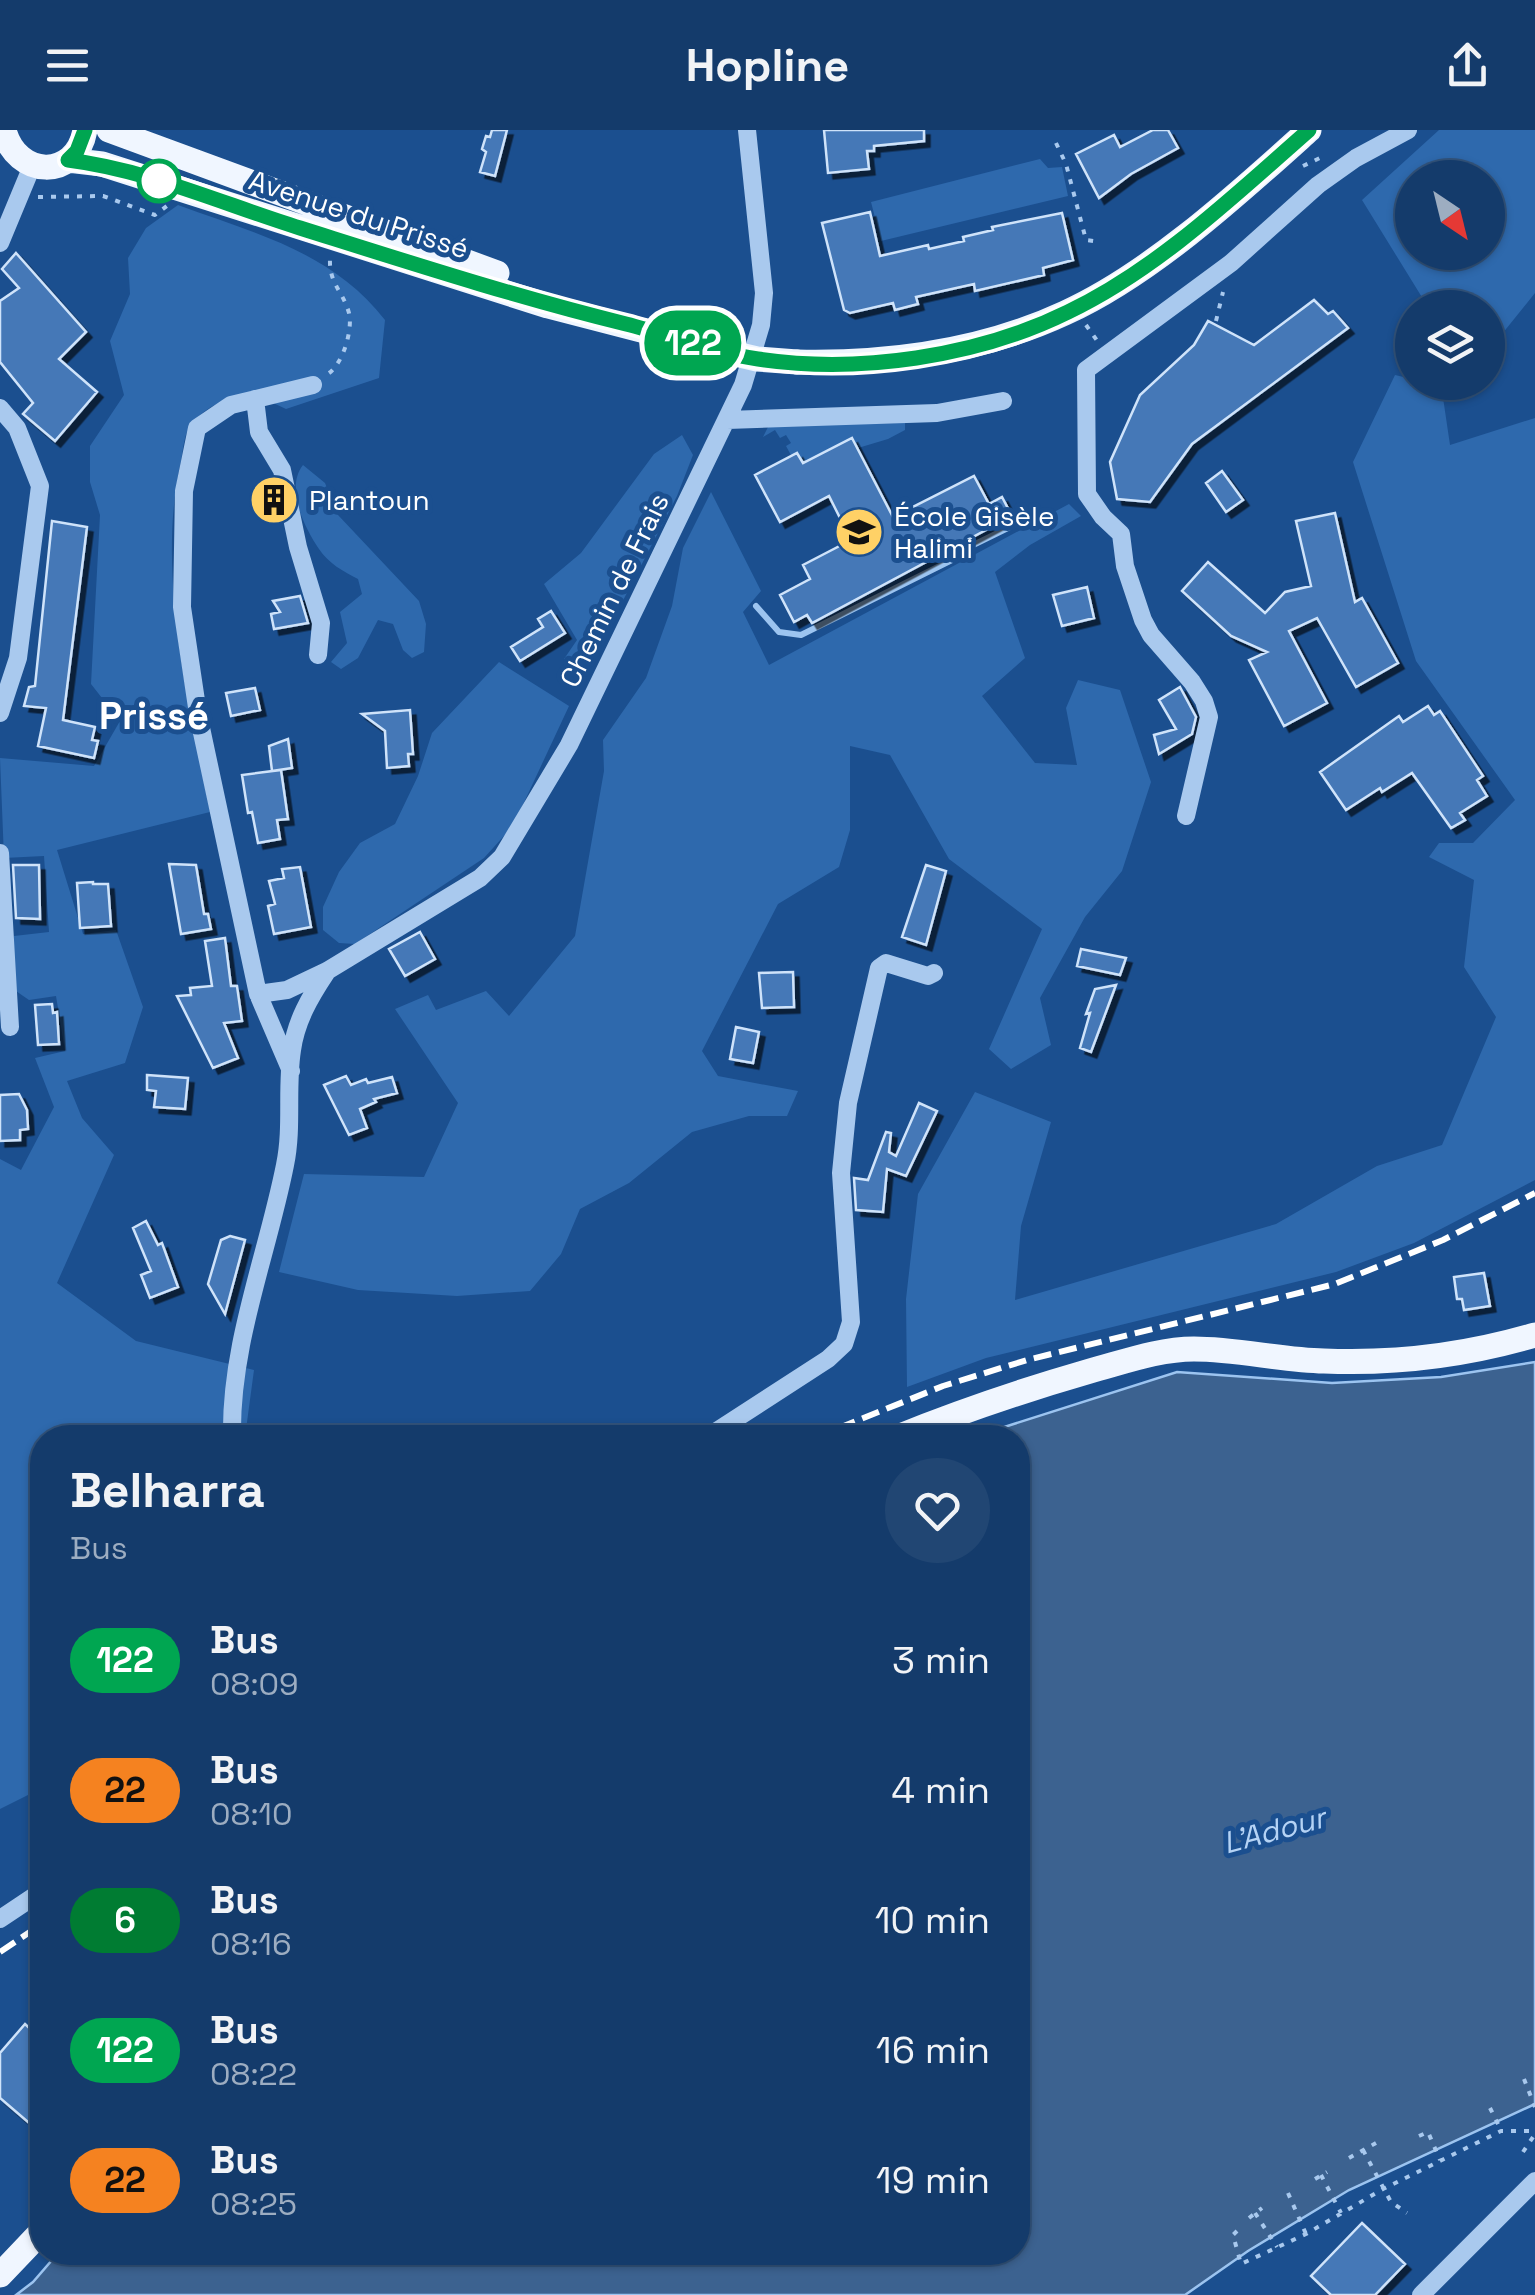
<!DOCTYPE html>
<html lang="fr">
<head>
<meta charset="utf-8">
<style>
	body { margin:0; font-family:"Space Grotesk",sans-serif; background:#214673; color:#f1f3f6; height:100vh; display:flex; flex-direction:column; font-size:38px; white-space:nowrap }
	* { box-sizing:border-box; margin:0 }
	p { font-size:32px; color:#9dadc1 }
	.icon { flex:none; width:55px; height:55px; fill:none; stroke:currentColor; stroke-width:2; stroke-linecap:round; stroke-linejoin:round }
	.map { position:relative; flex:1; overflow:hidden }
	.sheet { position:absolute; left:30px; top:1295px; width:1000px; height:840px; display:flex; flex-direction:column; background:#143b6b; border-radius:40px; box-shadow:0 2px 8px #0004,0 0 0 2px #33557e }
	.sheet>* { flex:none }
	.badge { padding:0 20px; border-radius:32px; font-size:35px; line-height:65px }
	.needle { width:65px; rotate:145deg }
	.buttons { position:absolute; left:1395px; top:30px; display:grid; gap:20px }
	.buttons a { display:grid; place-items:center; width:110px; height:110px; border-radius:50%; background:#143b6b; box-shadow:0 2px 8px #0004,0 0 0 2px #33557e; font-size:50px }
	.map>.badge { position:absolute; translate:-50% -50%; box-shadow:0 0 0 5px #fff }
	.round { display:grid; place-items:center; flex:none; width:105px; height:105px; border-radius:52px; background:#214673 }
	.overview { display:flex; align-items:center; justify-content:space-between; height:170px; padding:0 40px }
	h1 { font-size:48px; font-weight:600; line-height:75px }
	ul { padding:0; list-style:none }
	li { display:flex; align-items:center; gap:30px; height:130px; padding:0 40px }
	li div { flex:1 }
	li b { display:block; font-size:38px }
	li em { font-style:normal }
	li .badge { min-width:110px; font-weight:700; text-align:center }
	header { display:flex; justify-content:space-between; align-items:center; height:130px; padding:0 40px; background:#143b6b; font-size:45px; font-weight:600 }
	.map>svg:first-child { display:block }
	.green { fill:#2e69ad; fill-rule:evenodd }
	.water { fill:#3c6290; stroke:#9cc4f0; stroke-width:2.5 }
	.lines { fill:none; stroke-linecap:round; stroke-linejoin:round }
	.stream { stroke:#9cc4f0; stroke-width:6 }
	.building { fill:#4478b7; stroke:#cfe3fa; stroke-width:2.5; filter:url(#shadow) }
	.path { stroke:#a9c9ee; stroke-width:4; stroke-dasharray:5 8; stroke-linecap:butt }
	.minor { stroke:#a9c9ee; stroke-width:18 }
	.major { stroke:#f0f6ff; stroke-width:25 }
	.rail { stroke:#fff; stroke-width:6; stroke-dasharray:18 8; stroke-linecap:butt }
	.major-bridge { stroke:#f0f6ff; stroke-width:25 }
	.line-casing { stroke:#fff; stroke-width:22 }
	.line { stroke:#00a651; stroke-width:15 }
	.stop-dot { fill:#fff; stroke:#00a651; stroke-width:5 }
	.labels { text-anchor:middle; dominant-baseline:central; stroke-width:10; stroke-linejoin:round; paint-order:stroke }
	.street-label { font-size:28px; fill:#fff; stroke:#1b4f8f }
	.poi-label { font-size:28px; fill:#fff; stroke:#1b4f8f; text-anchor:start }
	.water-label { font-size:30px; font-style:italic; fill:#b5d3f5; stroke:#1b4f8f }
	.district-label { font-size:38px; font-weight:bold; fill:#fff; stroke:#1b4f8f }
</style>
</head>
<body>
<header><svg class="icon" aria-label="menu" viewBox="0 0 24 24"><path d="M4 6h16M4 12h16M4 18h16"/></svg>Hopline<svg class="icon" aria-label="share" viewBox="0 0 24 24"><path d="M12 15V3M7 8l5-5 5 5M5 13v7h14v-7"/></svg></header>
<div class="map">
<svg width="1535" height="2165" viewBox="0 0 1535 2165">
	<defs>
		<filter id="shadow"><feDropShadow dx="5.5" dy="5.5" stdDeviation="0" flood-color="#0009"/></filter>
	</defs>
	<rect width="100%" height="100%" fill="#1b4f8f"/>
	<!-- green -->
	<path class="green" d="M 1439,0 L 1535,0 L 1535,163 L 1502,204 L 1488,211 L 1488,178 L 1428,177 L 1362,70 ZM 1412,48 L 1488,48 L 1488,122 L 1412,122 Z
		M 1040,29 L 1048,38 L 1062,37 L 1068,66 L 881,111 L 871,72 Z
		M 178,75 C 257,104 332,122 385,190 L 379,248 L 286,279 L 250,262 C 229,269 205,275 191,295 C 184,303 183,321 181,331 C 156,440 188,573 210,682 L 57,720 L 83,804 L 116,800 L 143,877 L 125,933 L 67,951 L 82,988 L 114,1025 L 57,1153 L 136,1211 L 254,1240 L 245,1307 L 42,1308 L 42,1658 L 0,1679 L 0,1029 L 21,1040 L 54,977 L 35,928 L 65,921 L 56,866 L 29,870 L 13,859 L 14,806 L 49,802 L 44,726 L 4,728 L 0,628 L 94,636 L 120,591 L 91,554 L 100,385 L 90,352 L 90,316 L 124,265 L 110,211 L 130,164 L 128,128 L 146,98 Z
		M 1395,245 L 1412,249 L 1412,252 L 1441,254 L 1450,315 L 1535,288 L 1535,1050 L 1414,1113 L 1336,1142 L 986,1228 L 907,1257 L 906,1169 L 918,1064 L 975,962 L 1051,992 L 1021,1096 L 1015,1170 L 1276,1094 L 1377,1036 L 1442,1015 L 1496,887 L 1464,837 L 1474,750 L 1429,727 L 1439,713 L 1473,713 L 1515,670 L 1416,531 L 1353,332 Z
		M 905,293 L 905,300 L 888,309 L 858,318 L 852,308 L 798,338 L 786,316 L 791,313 L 786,305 L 780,308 L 775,300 L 763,307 L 769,295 Z
		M 682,305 L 693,325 L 677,366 L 583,548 L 578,549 L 564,529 L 577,510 L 544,454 L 581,423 L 654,324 Z
		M 303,335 L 325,353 L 338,385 L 419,471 L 426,494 L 424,522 L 412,528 L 403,520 L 393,494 L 378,490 L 358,528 L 341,539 L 331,532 L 347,513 L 340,482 L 362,464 L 358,449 C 344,442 328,433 319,419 C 304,397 285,358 303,335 Z
		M 711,362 L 761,461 L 743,482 L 769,535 L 1069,374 L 1081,386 L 1030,415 L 995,442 L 1025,528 L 982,566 L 1035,633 L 1077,635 L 1066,578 L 1078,550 L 1120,560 L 1151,652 L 1122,741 L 1085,787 L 1040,868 L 1051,915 L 1011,939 L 989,919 L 1042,799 L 949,729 L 890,625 L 850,616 L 850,700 L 839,737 L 778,774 L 702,921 L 718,946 L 798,961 L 787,986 L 749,986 L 692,1002 L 629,1053 L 580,1079 L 561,1124 L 530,1161 L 457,1166 L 358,1160 L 279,1142 L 304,1044 L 424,1047 L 458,973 L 395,879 L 428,865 L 436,880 L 486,861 L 509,886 L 575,806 L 604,641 L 603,610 L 646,548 L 672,476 L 683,418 Z
		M 499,532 L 569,576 L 513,696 L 484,728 L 355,814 L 339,813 L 323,800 L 323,777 L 339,742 L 360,713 L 395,694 L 418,646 L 432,603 Z"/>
	<!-- water -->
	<path class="water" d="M 1535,1232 L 1535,1974 L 1349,2060 L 1248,2121 L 1185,2165 L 16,2165 L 33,2152 L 59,2122 L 1018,2122 L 1018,1308 L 973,1307 L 1177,1242 L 1332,1253 L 1441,1247 Z"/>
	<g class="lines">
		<!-- stream -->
		<path class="stream" d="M 756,476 L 779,502 L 801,505 L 964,424 L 967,418 L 1016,394"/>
	</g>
	<!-- building -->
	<path class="building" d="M 492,0 L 507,0 L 495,46 L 480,42 L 486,22 L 482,19 L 486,6 L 490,7 Z
		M 824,0 L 924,0 L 924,11 L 874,16 L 874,21 L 867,21 L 869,39 L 828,43 Z
		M 1153,0 L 1168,0 L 1178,18 L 1131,44 L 1099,68 L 1076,24 L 1114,5 L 1120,17 Z
		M 870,82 L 880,126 L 928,115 L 929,119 L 964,111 L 963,107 L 993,100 L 992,97 L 1062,83 L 1073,130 L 1043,138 L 1044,145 L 975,161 L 974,154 L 916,167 L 918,174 L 895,180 L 893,173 L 850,183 L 844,180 L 822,93 Z
		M 16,123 L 86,202 L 59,229 L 97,262 L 55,311 L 23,284 L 33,273 L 0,232 L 0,171 L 19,158 L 2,139 Z
		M 1314,170 L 1328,184 L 1333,181 L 1348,198 L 1192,314 L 1150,372 L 1117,369 L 1110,332 L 1140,265 L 1194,215 L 1208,191 L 1254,215 Z
		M 852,308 L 893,387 L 974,346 L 989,374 L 1002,367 L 1012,386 L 812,493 L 807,485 L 794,492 L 780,465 L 810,449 L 803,435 L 851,410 L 829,366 L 780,392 L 755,345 L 797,323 L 803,333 Z
		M 1222,341 L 1243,370 L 1226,382 L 1206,353 Z
		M 1335,383 L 1355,472 L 1362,468 L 1398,533 L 1356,557 L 1317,488 L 1289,501 L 1327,573 L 1284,596 L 1249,530 L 1267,522 L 1231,506 L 1182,461 L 1208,432 L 1265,483 L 1285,462 L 1311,456 L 1296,391 Z
		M 52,391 L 87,397 L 63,590 L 95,597 L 92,610 L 98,611 L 94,628 L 38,616 L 46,578 L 24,576 L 29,557 L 35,556 Z
		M 1087,457 L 1094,488 L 1062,496 L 1053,465 Z
		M 300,466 L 308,493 L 274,499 L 271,484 L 280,482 L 273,471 Z
		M 551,481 L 565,503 L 520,531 L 511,517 L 543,497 L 538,489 Z
		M 1180,557 L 1196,587 L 1192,604 L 1159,624 L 1154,605 L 1176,599 L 1159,570 Z
		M 255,558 L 260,580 L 231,586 L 226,563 Z
		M 1428,576 L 1434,585 L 1440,581 L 1483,646 L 1477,650 L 1487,666 L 1460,683 L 1465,690 L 1451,698 L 1412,643 L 1382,662 L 1380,658 L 1346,680 L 1320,642 L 1399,586 L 1403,592 Z
		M 410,580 L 413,624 L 408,624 L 409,636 L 387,638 L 385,601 L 362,584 Z
		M 288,609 L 292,638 L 272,641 L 269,616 Z
		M 281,640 L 288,689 L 277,690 L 280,709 L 258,713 L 252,682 L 248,683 L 242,645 Z
		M 169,734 L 196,735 L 204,784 L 208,784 L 211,799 L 181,804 Z
		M 13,735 L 39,735 L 40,789 L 16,788 Z
		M 926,735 L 946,741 L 926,815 L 902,807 Z
		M 300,737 L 311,797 L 274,804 L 268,776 L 275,774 L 269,751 L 284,748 L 282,739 Z
		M 93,752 L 93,754 L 108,754 L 111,796 L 80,798 L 77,753 Z
		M 420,802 L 435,829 L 405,846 L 389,819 Z
		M 225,808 L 231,856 L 237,856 L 242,891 L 224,893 L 238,928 L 213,938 L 177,866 L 191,865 L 190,858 L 212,856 L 205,811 Z
		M 1081,819 L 1126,828 L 1120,845 L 1077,836 Z
		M 793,842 L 794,877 L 762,878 L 759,843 Z
		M 1116,855 L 1091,922 L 1080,918 L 1090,883 L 1086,884 L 1095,859 Z
		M 52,874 L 53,883 L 57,882 L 59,914 L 38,915 L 35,875 Z
		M 736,897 L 759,902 L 753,933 L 730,929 Z
		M 147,945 L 188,948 L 185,979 L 154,977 L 156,961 L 147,960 Z
		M 346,946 L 351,955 L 366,949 L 368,953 L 392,947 L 397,963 L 374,969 L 376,972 L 360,979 L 367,998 L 349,1005 L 324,955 Z
		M 19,964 L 27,980 L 28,999 L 20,1000 L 20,1010 L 0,1011 L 0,965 Z
		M 919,973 L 937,981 L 906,1046 L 887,1039 L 883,1082 L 856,1080 L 854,1048 L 868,1050 L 886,1002 L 891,1003 L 889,1022 L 896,1026 Z
		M 146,1091 L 158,1115 L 162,1113 L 178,1157 L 150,1168 L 141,1145 L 151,1141 L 133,1098 Z
		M 230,1106 L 245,1110 L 225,1184 L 208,1154 L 221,1110 Z
		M 1484,1143 L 1490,1176 L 1464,1180 L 1462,1169 L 1457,1169 L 1454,1147 Z
		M 25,1894 L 42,1910 L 42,2004 L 0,1968 L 0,1923 Z
		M 1362,2093 L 1405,2134 L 1375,2165 L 1331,2165 L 1311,2146 Z"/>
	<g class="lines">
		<!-- path -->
		<path class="path" d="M 1056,13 L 1066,34 L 1086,110 L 1101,112
			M 1303,36 L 1322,27
			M 38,67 L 103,66 L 155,85 L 167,76
			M 1216,191 L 1223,162
			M 1086,195 L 1098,212
			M 329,243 C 343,233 353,200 349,183 C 343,161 329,154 330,129
			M 1524,1949 L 1535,1977
			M 1490,1978 L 1501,2000
			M 1419,2006 L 1428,2002 L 1440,2030
			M 1363,2020 L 1391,2072 L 1407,2083
			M 1523,2022 L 1535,2004
			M 1349,2028 L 1376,2013
			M 1321,2045 L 1341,2083
			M 1315,2049 L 1327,2042
			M 1288,2063 L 1306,2104
			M 1255,2083 L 1277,2117
			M 1249,2088 L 1262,2078
			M 1237,2101 L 1233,2105 L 1241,2134 L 1306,2104 L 1383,2059 L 1501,2001 L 1535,2001"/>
		<!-- minor -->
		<path class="minor" d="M 0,113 L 32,36
			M 255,269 L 259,302 L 282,340 L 298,417 L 321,493 L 318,525
			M 0,278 L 17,298 L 40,356 L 18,528 L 0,583
			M 727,290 L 937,283 L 1003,271
			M 1186,686 L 1209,587 L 1204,571 L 1192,552 L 1151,505 L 1143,490 L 1125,436 L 1121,404 L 1103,387 L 1087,364 L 1086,240 L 1231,133 L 1318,55 L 1356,28 L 1408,0
			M 0,723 L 10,897
			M 258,864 L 287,860 L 327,841 L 480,748 L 502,727 L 569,615 L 743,255 L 761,195 L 764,163 L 747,0
			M 291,941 L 258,864 L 198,584 L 182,477 L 184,361 L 197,298 L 231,275 L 313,255
			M 232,1308 C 230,1214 267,1126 285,1035 C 293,997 286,958 292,920 C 296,891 310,867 326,843
			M 706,1308 L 828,1229 L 844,1214 L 851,1192 L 841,1043 L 848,973 L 879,838 L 886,833 L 928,846 L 934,843
			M 0,1789 L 42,1761
			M 1421,2165 L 1535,2051"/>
		<!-- major -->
		<path class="major" d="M 4,0 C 16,48 76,51 85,0
			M 109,0 L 497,143
			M 68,30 L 102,34 L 548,176 L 714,219
			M 797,232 C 889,234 981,222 1065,183 C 1151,144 1239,63 1309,0
			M 895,1308 C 959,1282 1024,1260 1090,1241 C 1124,1232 1159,1219 1194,1219 C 1237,1219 1281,1230 1324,1231 C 1394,1234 1467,1225 1535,1205
			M 0,2145 L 42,2101"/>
		<!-- rail -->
		<path class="rail" d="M 814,1308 L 943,1256 L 1027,1230 L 1335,1154 L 1443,1110 L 1535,1063
			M 0,1822 L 42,1794"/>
		<!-- major-bridge -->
		<path class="major-bridge" d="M 714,219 L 757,229 L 797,232"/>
	</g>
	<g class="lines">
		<!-- line casing -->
		<g class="line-casing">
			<path id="line" d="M 85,0 L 77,21 L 68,30 C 148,40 223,74 300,98 C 408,132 516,167 626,194 C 670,205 713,223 758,229 C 858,244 977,227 1068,182 C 1158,139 1235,65 1309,0"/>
		</g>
		<!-- line -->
		<use href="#line" class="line"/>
	</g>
	<!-- icons -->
	<defs>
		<g id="building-disc" transform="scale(2.5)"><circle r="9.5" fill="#ffd166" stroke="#1b4f8f"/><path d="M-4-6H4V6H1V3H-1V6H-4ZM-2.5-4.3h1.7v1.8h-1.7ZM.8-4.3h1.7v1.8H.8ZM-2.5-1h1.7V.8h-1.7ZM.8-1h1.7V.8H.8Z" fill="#111"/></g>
		<g id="school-disc" transform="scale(2.5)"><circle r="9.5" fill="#ffd166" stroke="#1b4f8f"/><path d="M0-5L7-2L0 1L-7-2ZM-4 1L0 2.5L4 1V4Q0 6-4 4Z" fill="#111"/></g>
	</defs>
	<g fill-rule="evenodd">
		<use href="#building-disc" x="274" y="370"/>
		<use href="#school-disc" x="859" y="402"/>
	</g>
	<!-- markers -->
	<circle class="stop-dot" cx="159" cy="51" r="20"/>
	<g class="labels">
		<!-- street labels -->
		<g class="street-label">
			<text transform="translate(359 84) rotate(18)">Avenue du Prissé</text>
			<text transform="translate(614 460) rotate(-64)">Chemin de Frais</text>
		</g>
		<!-- poi labels -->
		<g class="poi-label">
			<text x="309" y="370">Plantoun</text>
			<text x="894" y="386">École Gisèle<tspan x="894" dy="32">Halimi</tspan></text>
		</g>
		<!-- water labels -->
		<g class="water-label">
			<text transform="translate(1274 1700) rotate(-15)">L'Adour</text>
		</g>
		<!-- district labels -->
		<g class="district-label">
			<text x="154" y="586">Prissé</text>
		</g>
	</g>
</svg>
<div class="buttons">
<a><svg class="needle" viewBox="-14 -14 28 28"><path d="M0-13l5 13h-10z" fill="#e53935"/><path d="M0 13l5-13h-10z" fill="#9dadc1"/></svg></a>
<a><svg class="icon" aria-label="layers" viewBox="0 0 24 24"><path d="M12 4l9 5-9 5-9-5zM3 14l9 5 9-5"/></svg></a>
</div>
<b class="badge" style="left:693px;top:213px;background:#00a651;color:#fff">122</b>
<section class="sheet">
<div class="overview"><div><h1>Belharra</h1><p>Bus</p></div><a class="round"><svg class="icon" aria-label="heart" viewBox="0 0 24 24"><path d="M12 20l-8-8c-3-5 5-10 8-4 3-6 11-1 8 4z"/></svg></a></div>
<ul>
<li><span class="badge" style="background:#00a651;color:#fff">122</span><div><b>Bus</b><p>08:09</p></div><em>3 min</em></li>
<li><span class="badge" style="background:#f58220;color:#111">22</span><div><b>Bus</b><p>08:10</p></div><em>4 min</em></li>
<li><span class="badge" style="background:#007c32;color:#fff">6</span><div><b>Bus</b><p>08:16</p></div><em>10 min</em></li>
<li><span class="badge" style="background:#00a651;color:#fff">122</span><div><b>Bus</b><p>08:22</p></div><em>16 min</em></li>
<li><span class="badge" style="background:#f58220;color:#111">22</span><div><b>Bus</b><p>08:25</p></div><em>19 min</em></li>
</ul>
</section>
</div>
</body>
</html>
